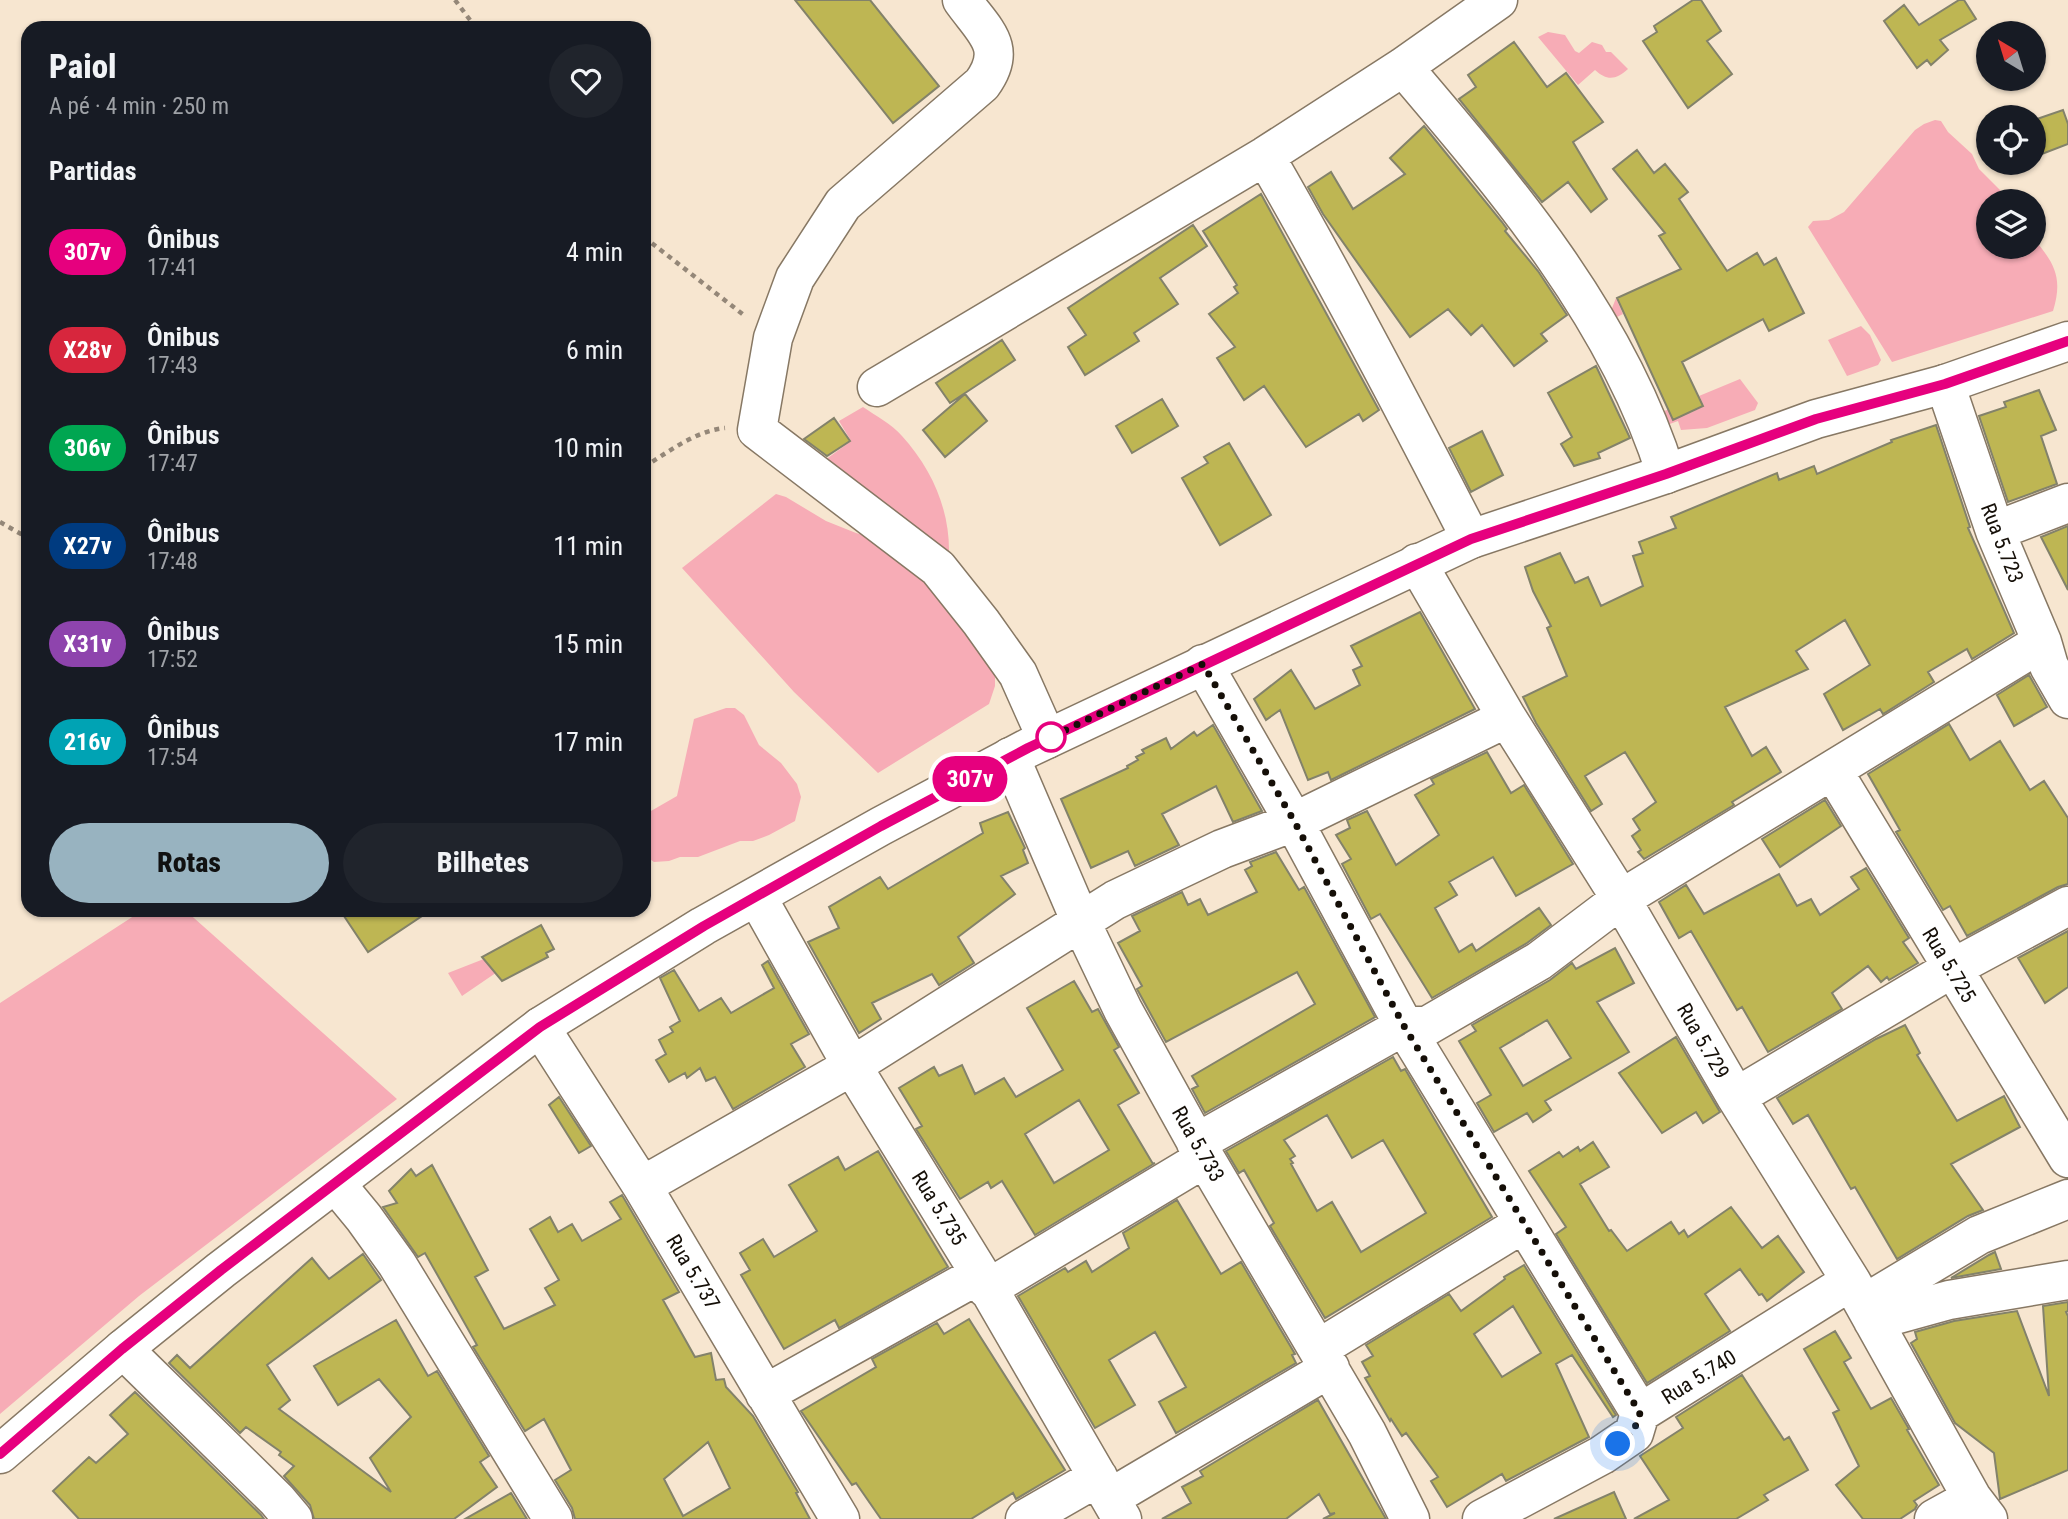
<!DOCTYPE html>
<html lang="pt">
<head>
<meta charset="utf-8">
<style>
	body { margin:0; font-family:"Roboto Condensed",sans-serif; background:#20242c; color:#f1f3f6; height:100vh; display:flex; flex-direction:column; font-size:26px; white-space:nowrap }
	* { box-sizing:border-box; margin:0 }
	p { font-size:23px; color:#9ea1a6 }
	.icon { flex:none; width:38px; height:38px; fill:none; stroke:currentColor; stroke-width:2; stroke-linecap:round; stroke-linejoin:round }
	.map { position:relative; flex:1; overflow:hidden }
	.side { position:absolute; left:21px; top:21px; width:630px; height:896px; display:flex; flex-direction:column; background:#171b24; border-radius:21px; box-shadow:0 2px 5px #0004 }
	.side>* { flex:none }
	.badge { padding:0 14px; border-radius:23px; font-size:24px; line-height:46px }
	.needle { width:46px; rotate:322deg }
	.controls { position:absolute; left:1976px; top:21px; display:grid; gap:14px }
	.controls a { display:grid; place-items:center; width:70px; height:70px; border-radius:50%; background:#171b24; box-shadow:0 2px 5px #0004; font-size:35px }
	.you { position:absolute; width:35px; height:35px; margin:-18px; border:5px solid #fff; border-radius:50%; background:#1a73e8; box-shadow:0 0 0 10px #1a73e833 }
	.map>.badge { position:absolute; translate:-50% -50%; box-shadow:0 0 0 4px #fff }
	h2 { padding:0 28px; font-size:26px; line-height:63px }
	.round { display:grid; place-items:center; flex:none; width:74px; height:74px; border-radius:37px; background:#20242c }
	.summary { display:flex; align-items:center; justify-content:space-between; height:119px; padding:0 28px }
	h1 { font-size:33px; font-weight:800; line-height:52px }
	.action { display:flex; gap:14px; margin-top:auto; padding:14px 28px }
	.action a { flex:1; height:80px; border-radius:42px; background:#98b3c0; color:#111; font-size:28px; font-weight:800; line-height:80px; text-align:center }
	.action a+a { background:#20242c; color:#f1f3f6 }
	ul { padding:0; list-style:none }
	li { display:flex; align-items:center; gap:21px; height:98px; padding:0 28px }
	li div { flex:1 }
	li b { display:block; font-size:26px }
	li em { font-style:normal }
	li .badge { min-width:77px; font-weight:700; text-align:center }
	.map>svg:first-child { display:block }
	.green { fill:#f7acb6 }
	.building { fill:#beb653; stroke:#83826a; stroke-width:2; fill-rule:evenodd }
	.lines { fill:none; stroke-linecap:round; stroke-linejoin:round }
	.minor-casing { stroke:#877864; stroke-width:41 }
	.major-casing { stroke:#877864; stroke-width:41 }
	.path { stroke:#948778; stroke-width:4.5; stroke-dasharray:5 5; stroke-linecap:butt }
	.minor { stroke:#fff; stroke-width:38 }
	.major { stroke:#fff; stroke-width:38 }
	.line-casing { stroke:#fff; stroke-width:16 }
	.line { stroke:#e6007e; stroke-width:10 }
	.walk { stroke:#150f08; stroke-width:7; stroke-dasharray:0 12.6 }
	.stop-dot { fill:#fff; stroke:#e6007e; stroke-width:3.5 }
	.labels { text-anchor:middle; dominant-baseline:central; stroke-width:5; stroke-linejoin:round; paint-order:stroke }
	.street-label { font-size:21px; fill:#150f08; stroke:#fff }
</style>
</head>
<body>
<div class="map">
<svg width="2068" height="1519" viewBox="0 0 2068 1519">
	<rect width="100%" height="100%" fill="#f7e6d0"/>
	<!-- green -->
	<path class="green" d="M 1548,32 L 1565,35 L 1575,51 L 1579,53 L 1592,42 L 1602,45 L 1606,52 L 1611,52 L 1628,69 C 1616,80 1607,81 1595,70 L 1578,85 L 1538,37 Z
		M 1935,120 L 1941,121 L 1948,132 L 1972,154 L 1979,169 L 2011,201 L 1988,201 L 1988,247 L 2034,247 L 2034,239 C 2055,264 2063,278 2053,311 L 1892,362 L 1808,227 L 1813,221 L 1829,220 L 1844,212 L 1915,130 L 1924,124 Z
		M 1616,298 L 1623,314 L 1615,318 L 1650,399 L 1653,398 L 1659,413 L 1685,403 L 1690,413 L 1704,406 L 1699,396 L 1740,379 L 1758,403 L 1755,410 L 1707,428 L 1681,430 L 1678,421 L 1667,425 L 1670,434 L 1662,430 L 1612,336 L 1609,316 Z
		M 1861,326 L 1870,335 L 1881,360 L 1878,365 L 1847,376 L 1828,340 Z
		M 863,407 C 876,416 892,424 902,436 C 932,469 950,510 949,554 L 821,463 L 851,441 L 839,421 Z
		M 776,494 L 786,497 L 826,521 L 856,533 L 904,547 L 987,651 L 995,677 L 995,686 L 989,704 L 878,773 L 794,692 L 682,568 Z
		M 726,708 L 735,708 L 744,715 L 759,745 L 781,763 L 797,784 L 801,797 L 795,821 L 769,835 L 753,841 L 740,841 L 698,857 L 680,857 L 669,861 L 654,862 L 644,855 L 644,815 L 677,796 L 694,719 Z
		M 143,910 L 185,910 L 397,1099 L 139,1296 L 0,1414 L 0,1003 Z
		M 494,955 L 503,968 L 462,996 L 448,973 Z"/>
	<!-- building -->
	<path class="building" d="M 795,0 L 870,0 L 939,86 L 893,123 Z
		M 1693,0 L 1701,0 L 1721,31 L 1707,41 L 1732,74 L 1688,108 L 1643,41 L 1657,32 L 1654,26 Z
		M 1959,0 L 1964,0 L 1976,19 L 1940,40 L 1948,50 L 1931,65 L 1927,60 L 1917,68 L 1884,21 L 1904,5 L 1919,25 Z
		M 1514,42 L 1547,87 L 1566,73 L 1603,122 L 1573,142 L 1607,199 L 1591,212 L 1568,182 L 1542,202 L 1459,99 L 1476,87 L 1468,75 Z
		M 2063,110 L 2068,124 L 2068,144 L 2034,157 L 2034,120 Z
		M 1424,126 L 1502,222 L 1507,229 L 1505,231 L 1538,271 L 1567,315 L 1541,334 L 1547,341 L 1514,366 L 1482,325 L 1471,335 L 1448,309 L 1410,337 L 1323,214 L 1308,187 L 1331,172 L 1353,209 L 1405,174 L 1390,158 Z
		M 1637,150 L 1654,173 L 1665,164 L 1688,192 L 1679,199 L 1727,271 L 1757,253 L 1764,265 L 1776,258 L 1804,313 L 1769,331 L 1763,319 L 1682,362 L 1703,406 L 1673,420 L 1617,298 L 1681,269 L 1659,236 L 1665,233 L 1613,169 Z
		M 1261,194 L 1379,410 L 1363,421 L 1359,414 L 1306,447 L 1264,386 L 1244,400 L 1217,358 L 1235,347 L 1209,314 L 1238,293 L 1234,287 L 1237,285 L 1203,231 Z
		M 1193,225 L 1207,246 L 1160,278 L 1178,304 L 1134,333 L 1139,341 L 1085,375 L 1068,347 L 1086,335 L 1068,308 Z
		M 1002,340 L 1015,360 L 950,403 L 936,383 Z
		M 1596,366 L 1630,438 L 1598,453 L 1600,458 L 1574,466 L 1561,444 L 1572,437 L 1548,393 Z
		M 2039,390 L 2056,430 L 2041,436 L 2057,484 L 2008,502 L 1979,416 L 2006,407 L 2004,402 Z
		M 965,394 L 987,421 L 945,457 L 923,430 Z
		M 1162,399 L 1178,426 L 1132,453 L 1116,426 Z
		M 834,418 L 850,441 L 827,456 L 804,439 Z
		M 1936,425 L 1970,527 L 1968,528 L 2014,633 L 1972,659 L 1967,649 L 1928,672 L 1934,682 L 1883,714 L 1880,709 L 1843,730 L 1824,694 L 1870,665 L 1845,620 L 1796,651 L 1808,669 L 1725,707 L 1752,756 L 1766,747 L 1781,772 L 1732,802 L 1734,805 L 1644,859 L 1638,852 L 1641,850 L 1632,836 L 1640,830 L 1633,819 L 1656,802 L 1625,752 L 1585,776 L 1602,804 L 1591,811 L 1536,723 L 1523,697 L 1567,676 L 1547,628 L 1551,626 L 1533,591 L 1525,567 L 1560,553 L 1575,583 L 1588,577 L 1601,606 L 1643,586 L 1633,556 L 1643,553 L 1639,542 L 1676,528 L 1671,517 L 1777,473 L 1779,480 L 1814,466 L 1817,474 L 1892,442 L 1891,440 Z
		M 1482,431 L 1503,475 L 1471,492 L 1449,448 Z
		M 1229,443 L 1271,515 L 1220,545 L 1182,478 L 1208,463 L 1204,457 Z
		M 2068,526 L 2068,590 L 2041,537 Z
		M 1420,612 L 1475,709 L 1331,780 L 1328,772 L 1308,780 L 1280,710 L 1266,720 L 1254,699 L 1291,670 L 1315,709 L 1360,685 L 1353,670 L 1362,666 L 1351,646 Z
		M 2029,675 L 2047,707 L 2014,726 L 1997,695 Z
		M 1949,724 L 1970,760 L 2000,741 L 2030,790 L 2044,781 L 2068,818 L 2068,884 L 2058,887 L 1967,936 L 1950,906 L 1943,910 L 1896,832 L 1900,830 L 1868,774 Z
		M 1213,725 L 1262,811 L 1233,822 L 1216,786 L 1162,814 L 1179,845 L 1135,866 L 1128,851 L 1091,868 L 1061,799 L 1128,768 L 1127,766 L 1138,760 L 1136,757 L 1144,753 L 1142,750 L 1166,738 L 1171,749 L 1194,732 L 1197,736 Z
		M 1487,752 L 1511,793 L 1524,785 L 1573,864 L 1516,896 L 1493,857 L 1449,882 L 1457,895 L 1435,908 L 1459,952 L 1472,944 L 1476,951 L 1539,908 L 1551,925 L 1527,943 L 1432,998 L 1380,914 L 1371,919 L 1342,864 L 1351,859 L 1336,835 L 1350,828 L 1347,820 L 1367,811 L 1396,865 L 1439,835 L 1415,795 L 1434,784 L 1431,779 Z
		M 1825,800 L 1841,826 L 1780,867 L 1762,839 Z
		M 1008,812 L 1025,848 L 1023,850 L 1028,863 L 1001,876 L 1015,894 L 958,937 L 974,963 L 939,985 L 932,974 L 872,1003 L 881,1019 L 859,1033 L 808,942 L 839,928 L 829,907 L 880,877 L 888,889 L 983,833 L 980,823 Z
		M 1276,852 L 1299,890 L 1304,887 L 1375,1017 L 1205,1113 L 1192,1089 L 1198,1086 L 1192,1076 L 1315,1004 L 1297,972 L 1166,1042 L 1137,989 L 1142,986 L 1118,943 L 1140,931 L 1132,916 L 1182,892 L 1188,905 L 1200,899 L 1208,915 L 1257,892 L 1245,870 L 1252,866 L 1250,862 Z
		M 1866,868 L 1909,938 L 1903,942 L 1918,963 L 1889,980 L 1887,977 L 1881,982 L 1868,966 L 1832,993 L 1842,1009 L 1768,1052 L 1742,1007 L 1737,1010 L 1691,931 L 1679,938 L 1659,902 L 1686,885 L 1704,914 L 1779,874 L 1797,906 L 1811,899 L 1820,915 L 1859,889 L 1851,877 Z
		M 340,910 L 431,910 L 368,952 Z
		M 541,925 L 554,949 L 546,953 L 548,957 L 502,981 L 482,957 Z
		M 2068,931 L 2068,987 L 2045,1003 L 2018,958 Z
		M 1615,948 L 1634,983 L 1597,1002 L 1629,1052 L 1545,1101 L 1551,1110 L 1533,1122 L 1527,1113 L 1494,1132 L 1477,1103 L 1491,1095 L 1459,1041 L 1476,1031 L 1472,1025 L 1550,980 L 1572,963 L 1576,969 ZM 1547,1020 L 1571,1058 L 1523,1086 L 1500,1048 Z
		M 768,961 L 809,1034 L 791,1044 L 805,1067 L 733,1109 L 715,1077 L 706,1081 L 700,1068 L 687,1078 L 685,1073 L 669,1082 L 656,1060 L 666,1054 L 659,1040 L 673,1032 L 670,1027 L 680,1021 L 660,978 L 674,970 L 699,1011 L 721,998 L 731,1013 L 774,988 L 762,965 Z
		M 1074,981 L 1092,1012 L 1098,1009 L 1119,1047 L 1114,1050 L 1139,1093 L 1118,1105 L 1153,1164 L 1155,1163 L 1035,1235 L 1002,1181 L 991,1188 L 988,1182 L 960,1199 L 916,1129 L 922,1126 L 899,1088 L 934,1067 L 939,1076 L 962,1065 L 975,1094 L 1004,1078 L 1016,1097 L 1063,1070 L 1027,1008 ZM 1079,1100 L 1109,1150 L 1054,1183 L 1025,1134 Z
		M 1905,1025 L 1920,1053 L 1917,1055 L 1957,1121 L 2004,1096 L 2020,1127 L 1951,1164 L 1983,1210 L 1968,1216 L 1897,1259 L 1855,1187 L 1851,1189 L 1808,1115 L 1793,1124 L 1777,1098 L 1876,1039 Z
		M 1676,1037 L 1720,1112 L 1703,1123 L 1696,1112 L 1662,1133 L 1619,1073 Z
		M 1393,1057 L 1401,1071 L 1405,1069 L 1492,1217 L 1325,1318 L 1270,1226 L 1274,1223 L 1244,1170 L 1239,1173 L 1226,1151 ZM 1327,1115 L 1352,1158 L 1383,1140 L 1426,1213 L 1361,1252 L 1332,1202 L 1317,1211 L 1291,1164 L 1293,1163 L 1290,1159 L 1295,1156 L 1284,1140 Z
		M 559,1097 L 591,1146 L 579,1153 L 549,1105 Z
		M 1593,1142 L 1609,1167 L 1580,1184 L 1609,1231 L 1611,1230 L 1627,1251 L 1671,1222 L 1679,1234 L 1684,1230 L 1688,1237 L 1731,1207 L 1762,1248 L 1778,1236 L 1804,1272 L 1767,1301 L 1762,1294 L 1759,1295 L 1740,1269 L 1705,1294 L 1730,1331 L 1647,1383 L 1556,1234 L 1566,1227 L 1529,1171 L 1559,1152 L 1563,1157 L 1578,1147 L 1580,1151 Z
		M 878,1151 L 948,1267 L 839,1328 L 835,1320 L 784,1349 L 741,1275 L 750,1270 L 740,1253 L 763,1239 L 774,1257 L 817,1231 L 789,1185 L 838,1157 L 845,1170 Z
		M 432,1165 L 488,1270 L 475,1277 L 504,1329 L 555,1305 L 545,1288 L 559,1280 L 530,1229 L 550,1217 L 558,1232 L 572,1224 L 582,1241 L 621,1219 L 610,1202 L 622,1195 L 679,1292 L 663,1300 L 695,1357 L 711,1353 L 716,1380 L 724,1379 L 726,1387 L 753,1416 L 798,1492 L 796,1493 L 810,1519 L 575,1519 L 572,1508 L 555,1480 L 571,1470 L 544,1419 L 525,1431 L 473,1347 L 477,1345 L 425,1253 L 418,1257 L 383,1207 L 397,1203 L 389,1191 L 411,1169 L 416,1176 ZM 708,1442 L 730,1488 L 683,1516 L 664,1479 Z
		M 1177,1200 L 1221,1274 L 1241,1262 L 1295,1354 L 1292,1355 L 1296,1363 L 1176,1433 L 1159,1402 L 1186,1387 L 1155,1332 L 1109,1360 L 1135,1405 L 1095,1428 L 1018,1296 L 1065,1268 L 1068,1272 L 1086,1261 L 1092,1272 L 1129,1248 L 1123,1233 Z
		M 1995,1252 L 2001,1269 L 1951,1278 L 1989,1255 Z
		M 363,1254 L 381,1280 L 267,1365 L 290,1400 L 279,1409 L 391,1492 L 370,1458 L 411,1417 L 379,1379 L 338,1405 L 314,1366 L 396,1320 L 428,1376 L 437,1371 L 489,1456 L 480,1462 L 497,1487 L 454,1519 L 314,1519 L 310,1505 L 284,1476 L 294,1466 L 279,1455 L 281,1452 L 246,1427 L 240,1433 L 169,1363 L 177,1355 L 190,1368 L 312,1258 L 329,1279 Z
		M 1524,1265 L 1616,1415 L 1613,1417 L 1572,1355 L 1556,1364 L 1589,1437 L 1506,1481 L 1502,1474 L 1447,1507 L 1431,1481 L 1438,1477 L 1406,1433 L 1402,1436 L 1391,1419 L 1390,1421 L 1365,1378 L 1370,1376 L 1362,1362 L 1373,1356 L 1366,1345 L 1449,1294 L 1461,1311 L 1505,1279 L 1504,1277 ZM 1513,1306 L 1541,1353 L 1502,1377 L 1474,1334 Z
		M 2068,1302 L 2068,1311 L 2066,1312 L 2068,1316 L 2068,1470 L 2000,1499 L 1994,1453 L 1955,1423 L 1911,1343 L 1917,1339 L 1915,1332 L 1954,1321 L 2017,1311 L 2049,1396 L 2043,1306 Z
		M 969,1319 L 1065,1470 L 1016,1499 L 1013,1493 L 971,1519 L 881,1519 L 856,1483 L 852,1485 L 801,1411 L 876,1367 L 872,1359 L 937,1323 L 944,1334 Z
		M 1835,1331 L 1851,1358 L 1844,1362 L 1871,1409 L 1891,1398 L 1909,1429 L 1907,1430 L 1939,1485 L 1914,1501 L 1917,1505 L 1915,1509 L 1900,1519 L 1863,1519 L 1836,1485 L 1859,1466 L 1833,1413 L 1839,1410 L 1804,1349 Z
		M 1742,1375 L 1784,1440 L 1789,1437 L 1808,1470 L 1764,1495 L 1768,1500 L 1736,1519 L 1634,1519 L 1669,1500 L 1640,1456 L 1683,1428 L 1676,1417 Z
		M 135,1392 L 261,1515 L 264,1519 L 79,1519 L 53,1491 L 89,1457 L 96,1463 L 128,1434 L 110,1415 Z
		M 1318,1400 L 1386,1519 L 1323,1519 L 1335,1513 L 1330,1514 L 1319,1494 L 1286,1519 L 1162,1519 L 1191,1503 L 1182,1487 L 1203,1476 L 1200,1471 Z
		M 1614,1492 L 1626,1519 L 1554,1519 Z
		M 511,1493 L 527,1519 L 465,1519 Z"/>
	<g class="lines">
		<!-- minor casing -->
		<g class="minor-casing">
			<path id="minor" d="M 962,0 C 984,31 1009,47 982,84 L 843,204 L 795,278 L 773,338 L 757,430 L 938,568 L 981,622 L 1018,674 L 1047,739
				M 1403,67 C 1507,189 1618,319 1666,474
				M 1265,156 C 1338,282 1405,410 1471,539
				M 1945,384 L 1995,531 L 2042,642 L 2049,666 L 2068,699
				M 877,387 L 1265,156 L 1403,67 L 1498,0
				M 1995,531 L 2068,503
				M 1417,563 L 1507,718 L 1621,899 L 1736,1097 L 1851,1281 L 1972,1498 L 1988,1519
				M 1203,664 L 1294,822 L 1404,1026 L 1640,1413
				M 1010,757 L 1080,920 L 1123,1010 L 1205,1158 L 1367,1433 L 1410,1519
				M 1833,771 L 2068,1158
				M 757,897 L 852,1066 L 980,1274 L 1122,1519
				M 540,1027 L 642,1186 L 840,1519
				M 1736,1097 L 1951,969 L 2068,906
				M 1196,1143 L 1404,1026 L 1427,1026 L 1539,961 L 1621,899 L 2042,642
				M 336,1184 L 364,1218 L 397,1264 L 553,1519
				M 642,1186 L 852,1066 L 1115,900 L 1222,849 L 1294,822 L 1507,718
				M 987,1289 L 1205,1158
				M 1864,1304 L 1979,1235 L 2068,1199
				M 1873,1321 L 1949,1300 L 2068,1280
				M 123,1349 L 277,1500 L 293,1519
				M 1318,1349 L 1524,1223
				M 765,1394 L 980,1274
				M 1110,1498 L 1330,1368
				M 1025,1519 L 1098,1477
				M 1482,1519 L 1602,1455 L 1634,1433 L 1640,1413 L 1851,1281
				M 1934,1519 L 1972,1498"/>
		</g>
		<!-- major casing -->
		<g class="major-casing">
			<path id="major" d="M 0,1454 L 123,1349 L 221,1270 L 540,1027 L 703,926 L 881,826 L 1028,748 L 1471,539 L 1666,474 L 1816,419 L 1945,384 L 2068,341"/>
		</g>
		<!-- path -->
		<path class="path" d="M 455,0 L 476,28
			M 644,237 L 745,316
			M 644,467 C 670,451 695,431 725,428
			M 0,522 L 28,538"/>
		<!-- minor -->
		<use href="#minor" class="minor"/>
		<!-- major -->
		<use href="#major" class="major"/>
	</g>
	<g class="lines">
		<!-- line casing -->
		<g class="line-casing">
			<path id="line" d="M 0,1454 L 122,1349 L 221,1270 L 540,1027 L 704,926 L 881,826 L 1028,748 L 1471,539 L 1666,474 L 1816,419 L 1945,384 L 2068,341"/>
		</g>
		<!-- line -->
		<use href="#line" class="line"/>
		<!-- walk -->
		<path class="walk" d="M 1051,737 L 1047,739 L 1203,664 L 1294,821 L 1404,1026 L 1640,1413 L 1633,1433 L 1618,1444"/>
	</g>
	<!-- markers -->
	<circle class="stop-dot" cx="1051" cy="737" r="14"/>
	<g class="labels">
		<!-- street labels -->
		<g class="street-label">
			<text transform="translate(2002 543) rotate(69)">Rua 5.723</text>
			<text transform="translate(1949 965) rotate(59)">Rua 5.725</text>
			<text transform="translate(1703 1041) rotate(60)">Rua 5.729</text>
			<text transform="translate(1198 1144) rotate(60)">Rua 5.733</text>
			<text transform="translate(939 1208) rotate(58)">Rua 5.735</text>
			<text transform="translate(693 1272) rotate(59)">Rua 5.737</text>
			<text transform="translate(1699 1377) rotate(-32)">Rua 5.740</text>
		</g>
	</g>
</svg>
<div class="controls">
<a><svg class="needle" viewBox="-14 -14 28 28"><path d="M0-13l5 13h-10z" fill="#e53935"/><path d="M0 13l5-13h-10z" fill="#9ea1a6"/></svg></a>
<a><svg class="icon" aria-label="locate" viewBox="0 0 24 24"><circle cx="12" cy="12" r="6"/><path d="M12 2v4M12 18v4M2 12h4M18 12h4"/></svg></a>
<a><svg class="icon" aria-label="layers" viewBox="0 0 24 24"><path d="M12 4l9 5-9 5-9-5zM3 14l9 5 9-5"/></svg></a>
</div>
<div class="you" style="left:1618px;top:1444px"></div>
<b class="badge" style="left:970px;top:779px;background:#e6007e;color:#fff">307v</b>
<section class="side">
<div class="summary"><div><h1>Paiol</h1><p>A pé · 4 min · 250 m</p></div><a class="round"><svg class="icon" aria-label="heart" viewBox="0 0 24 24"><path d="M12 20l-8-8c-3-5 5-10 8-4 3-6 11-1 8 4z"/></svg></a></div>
<h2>Partidas</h2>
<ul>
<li><span class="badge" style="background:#e6007e;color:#fff">307v</span><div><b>Ônibus</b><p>17:41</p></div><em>4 min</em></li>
<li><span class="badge" style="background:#d7263d;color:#fff">X28v</span><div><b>Ônibus</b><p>17:43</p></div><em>6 min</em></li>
<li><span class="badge" style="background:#00a651;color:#fff">306v</span><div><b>Ônibus</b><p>17:47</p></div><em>10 min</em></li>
<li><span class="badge" style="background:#003b80;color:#fff">X27v</span><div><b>Ônibus</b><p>17:48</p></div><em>11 min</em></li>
<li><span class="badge" style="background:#8e44ad;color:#fff">X31v</span><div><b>Ônibus</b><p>17:52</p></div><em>15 min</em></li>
<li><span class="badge" style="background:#00a3b4;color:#fff">216v</span><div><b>Ônibus</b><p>17:54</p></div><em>17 min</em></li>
</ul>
<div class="action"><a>Rotas</a><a>Bilhetes</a></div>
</section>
</div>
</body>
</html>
